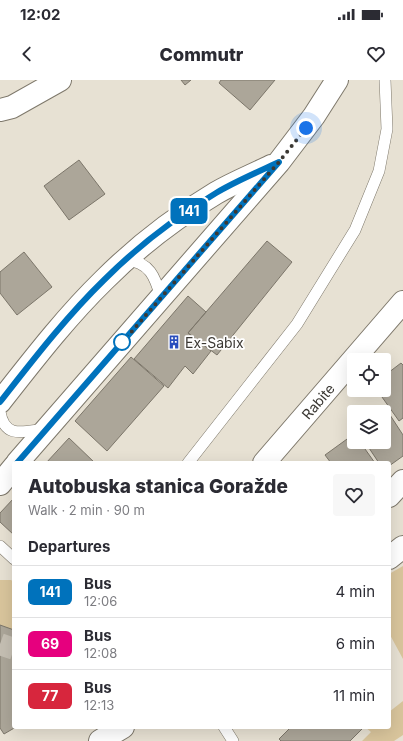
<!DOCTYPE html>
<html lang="en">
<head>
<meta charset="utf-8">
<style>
	body { margin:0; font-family:Inter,sans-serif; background:#f7f7f7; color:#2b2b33; height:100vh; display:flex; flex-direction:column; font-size:15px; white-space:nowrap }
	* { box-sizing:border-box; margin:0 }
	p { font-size:13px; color:#7c7c81 }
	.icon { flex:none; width:22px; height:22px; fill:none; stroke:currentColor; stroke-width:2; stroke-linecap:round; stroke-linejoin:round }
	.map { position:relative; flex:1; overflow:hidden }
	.panel { position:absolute; left:12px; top:381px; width:379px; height:268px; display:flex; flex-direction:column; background:#fff; border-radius:4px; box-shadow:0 4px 16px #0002 }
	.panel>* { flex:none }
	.badge { padding:0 8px; border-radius:6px; font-size:14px; line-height:26px }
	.controls { position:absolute; left:347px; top:273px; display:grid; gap:8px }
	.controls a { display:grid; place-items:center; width:44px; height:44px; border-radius:4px; background:#fff; box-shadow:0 4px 16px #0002; font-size:20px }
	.you { position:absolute; width:20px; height:20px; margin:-10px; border:3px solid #fff; border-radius:50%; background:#1a73e8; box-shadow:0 0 0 6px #1a73e833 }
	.map>.badge { position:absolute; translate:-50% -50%; box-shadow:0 0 0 2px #fff }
	h2 { padding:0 16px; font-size:15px; line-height:36px }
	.round { display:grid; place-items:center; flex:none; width:42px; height:42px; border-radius:4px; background:#f7f7f7 }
	.overview { display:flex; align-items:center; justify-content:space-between; height:68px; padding:0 16px }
	h1 { font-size:19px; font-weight:800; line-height:30px }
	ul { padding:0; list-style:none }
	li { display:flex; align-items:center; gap:12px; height:52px; padding:0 16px; border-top:1px solid #e1e1e2 }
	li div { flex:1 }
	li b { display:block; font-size:15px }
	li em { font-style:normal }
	li .badge { min-width:44px; font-weight:700; text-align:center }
	.status { display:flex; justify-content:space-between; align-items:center; height:28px; padding:0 20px; background:#fff; direction:ltr }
	.status svg { height:11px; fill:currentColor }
	header { display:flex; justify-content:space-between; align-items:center; height:52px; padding:0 16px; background:#fff; font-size:18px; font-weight:800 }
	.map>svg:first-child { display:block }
	.green { fill:#d9c59c }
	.building { fill:#aca699; stroke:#7c766a }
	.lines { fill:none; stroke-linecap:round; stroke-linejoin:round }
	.minor-tunnel { stroke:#c5bfb3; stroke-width:22; stroke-dasharray:22 11; stroke-linecap:butt }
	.service-casing { stroke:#7e786b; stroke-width:12 }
	.minor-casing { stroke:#7e786b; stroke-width:24 }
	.secondary-casing { stroke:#7e786b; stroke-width:24 }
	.service { stroke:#fff; stroke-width:11 }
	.minor { stroke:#fff; stroke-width:22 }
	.secondary { stroke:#fff; stroke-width:22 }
	.line-casing { stroke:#fff; stroke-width:9 }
	.line { stroke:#0072bc; stroke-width:6 }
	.walk { stroke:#3b3833; stroke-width:4; stroke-dasharray:0 7.2 }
	.stop-dot { fill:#fff; stroke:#0072bc; stroke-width:2 }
	.labels { text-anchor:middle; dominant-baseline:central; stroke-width:3.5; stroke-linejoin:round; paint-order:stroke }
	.poi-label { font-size:14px; fill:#3b3833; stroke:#fff; text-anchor:start }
	.street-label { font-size:14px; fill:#3b3833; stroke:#fff }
</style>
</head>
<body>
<div class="status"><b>12:02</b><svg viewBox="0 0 49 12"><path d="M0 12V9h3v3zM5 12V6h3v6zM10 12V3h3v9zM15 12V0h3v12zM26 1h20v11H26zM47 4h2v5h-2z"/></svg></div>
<header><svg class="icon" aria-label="back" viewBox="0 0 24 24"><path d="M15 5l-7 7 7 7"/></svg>Commutr<svg class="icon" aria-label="heart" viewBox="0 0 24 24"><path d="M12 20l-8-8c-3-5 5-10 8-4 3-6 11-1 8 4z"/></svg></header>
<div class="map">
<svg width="403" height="661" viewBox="0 0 403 661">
	<rect width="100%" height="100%" fill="#e7e1d3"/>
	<!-- green -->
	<path class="green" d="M 403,486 L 403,579 L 389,553 L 389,494 Z
		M 0,500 L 11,500 L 14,502 L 14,556 L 0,551 Z
		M 403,621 L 403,655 L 394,661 L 362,661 L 371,652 L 365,647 L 389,647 L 389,632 Z"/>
	<!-- building -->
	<path class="building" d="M 181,0 L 191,0 L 185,5 Z
		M 221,0 L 275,0 L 250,30 L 219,3 Z
		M 79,80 L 105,114 L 69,140 L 44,106 Z
		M 267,161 L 292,182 L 217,275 L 188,253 Z
		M 24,172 L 52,207 L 17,235 L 0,213 L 0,192 Z
		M 188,216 L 206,232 L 188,253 L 211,271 L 193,294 L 185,286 L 168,308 L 134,279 Z
		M 131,277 L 164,306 L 107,371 L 75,341 Z
		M 401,283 L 403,285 L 403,338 L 399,341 L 377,310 L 384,310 L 384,296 Z
		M 390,335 L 403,355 L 403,376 L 389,386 L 389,383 L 379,383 L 365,362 L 384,362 L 384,339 Z
		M 354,354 L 354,362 L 360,362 L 375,383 L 331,383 L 325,375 Z
		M 69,358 L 95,383 L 46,383 Z
		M 14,418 L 14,455 L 0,442 L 0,433 Z
		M 0,545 L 14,550 L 14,647 L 16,647 L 4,654 L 0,648 Z
		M 291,647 L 364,647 L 350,661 L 281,661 L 279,659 Z"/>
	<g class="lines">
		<!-- minor-tunnel -->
		<path class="minor-tunnel" d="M 0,564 L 14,569"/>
		<!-- service casing -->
		<g class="service-casing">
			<path id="service" d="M 126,180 C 150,182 155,197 161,217
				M 0,332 C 5,360 25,351 45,349
				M 188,383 L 297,244 L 355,150 L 379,91 L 387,49 L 385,0
				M 0,466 L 14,479
				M 224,647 L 233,661"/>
		</g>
		<!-- minor casing -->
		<g class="minor-casing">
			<g id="minor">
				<path d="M 0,30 L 12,27 L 60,0"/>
				<path d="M 0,322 C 33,280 66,237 104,200 C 137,167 176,137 216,113 C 233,103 253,95 271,86"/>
				<path d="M 17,383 L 279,82 L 314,36 L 337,0"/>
				<path id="s1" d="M 264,383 L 403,222"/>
				<path d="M 0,404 L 14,387"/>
				<path d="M 389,416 L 403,401"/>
			</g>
		</g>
		<!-- secondary casing -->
		<g class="secondary-casing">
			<path id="secondary" d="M 389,478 L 403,467
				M 100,661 L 123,647"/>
		</g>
		<!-- service -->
		<use href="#service" class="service"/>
		<!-- minor -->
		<use href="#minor" class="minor"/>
		<!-- secondary -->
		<use href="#secondary" class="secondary"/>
	</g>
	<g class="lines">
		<!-- line casing -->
		<g class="line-casing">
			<path id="line" d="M 0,322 C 33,280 66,237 104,200 C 137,167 176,137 216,113 C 236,101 258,92 279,82 L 17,383"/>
		</g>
		<!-- line -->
		<use href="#line" class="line"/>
		<!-- walk -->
		<path class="walk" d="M 122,262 L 120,265 L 279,82 L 306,48"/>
	</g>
	<!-- icons -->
	<defs>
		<g id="building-bare" transform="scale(1.08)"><path d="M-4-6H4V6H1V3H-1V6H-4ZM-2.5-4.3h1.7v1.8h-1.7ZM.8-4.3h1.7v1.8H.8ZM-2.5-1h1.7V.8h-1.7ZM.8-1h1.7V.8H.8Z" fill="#294dbd" stroke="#fff" stroke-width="2.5" paint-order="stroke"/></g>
	</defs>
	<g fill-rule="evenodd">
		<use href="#building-bare" x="174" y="262"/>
	</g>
	<!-- markers -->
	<circle class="stop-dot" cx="122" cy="262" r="8"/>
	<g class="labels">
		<!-- poi labels -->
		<g class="poi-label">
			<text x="185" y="262">Ex-Sabix</text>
		</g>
		<!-- street labels -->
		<g class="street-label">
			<text stroke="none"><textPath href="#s1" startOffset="82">Rabite</textPath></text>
		</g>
	</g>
</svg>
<div class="controls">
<a><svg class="icon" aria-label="locate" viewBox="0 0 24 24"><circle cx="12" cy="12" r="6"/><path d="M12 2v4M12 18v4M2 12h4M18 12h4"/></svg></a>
<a><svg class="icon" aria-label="layers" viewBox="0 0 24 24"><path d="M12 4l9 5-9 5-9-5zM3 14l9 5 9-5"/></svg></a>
</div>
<div class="you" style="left:306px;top:48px"></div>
<b class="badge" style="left:189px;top:131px;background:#0072bc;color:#fff">141</b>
<section class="panel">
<div class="overview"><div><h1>Autobuska stanica Goražde</h1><p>Walk · 2 min · 90 m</p></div><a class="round"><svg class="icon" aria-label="heart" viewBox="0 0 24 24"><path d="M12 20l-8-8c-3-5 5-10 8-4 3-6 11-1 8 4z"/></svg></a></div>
<h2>Departures</h2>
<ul>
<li><span class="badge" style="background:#0072bc;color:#fff">141</span><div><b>Bus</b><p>12:06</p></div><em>4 min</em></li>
<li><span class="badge" style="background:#e6007e;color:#fff">69</span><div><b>Bus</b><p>12:08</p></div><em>6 min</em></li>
<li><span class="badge" style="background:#d7263d;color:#fff">77</span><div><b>Bus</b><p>12:13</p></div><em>11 min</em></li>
</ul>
</section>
</div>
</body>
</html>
